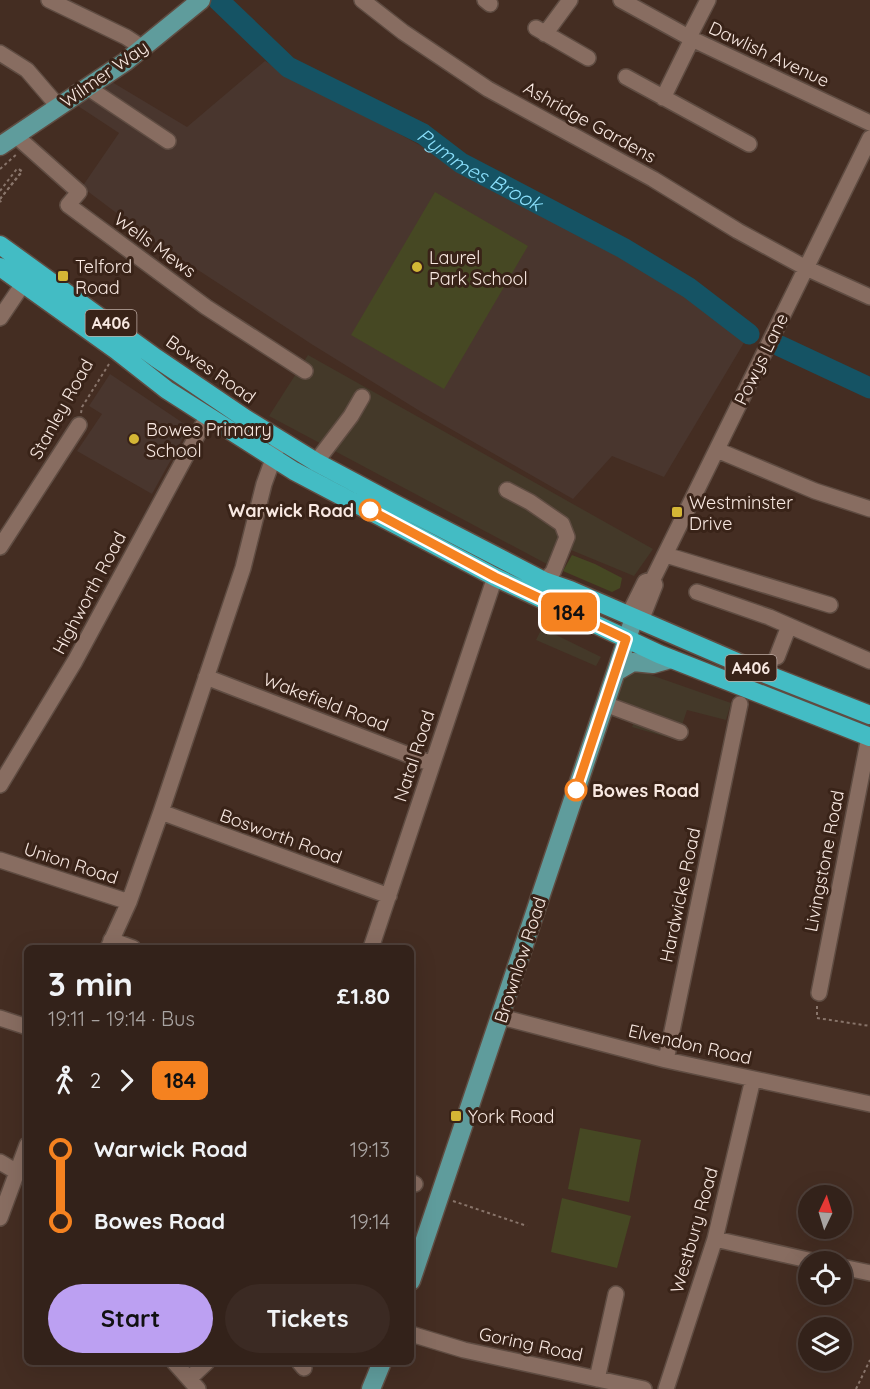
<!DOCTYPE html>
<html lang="en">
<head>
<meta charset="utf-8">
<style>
	body { margin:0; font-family:Quicksand,sans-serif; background:#3b2a23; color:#f1f3f6; height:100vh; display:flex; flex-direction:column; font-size:22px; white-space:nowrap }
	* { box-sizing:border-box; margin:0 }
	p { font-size:20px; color:#a9a4a2 }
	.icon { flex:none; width:33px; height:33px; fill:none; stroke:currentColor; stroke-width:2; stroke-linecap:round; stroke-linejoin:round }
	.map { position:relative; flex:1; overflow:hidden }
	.sheet { position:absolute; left:24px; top:945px; width:390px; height:420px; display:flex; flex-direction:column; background:#33221a; border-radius:9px; box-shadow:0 6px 24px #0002,0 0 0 2px #4e3f39 }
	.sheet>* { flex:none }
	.badge { padding:0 12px; border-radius:9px; font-size:21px; line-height:39px }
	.needle { width:39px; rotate:4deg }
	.controls { position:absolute; left:798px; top:1185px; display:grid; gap:12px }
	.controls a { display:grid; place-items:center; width:54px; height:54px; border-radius:50%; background:#33221a; box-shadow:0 6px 24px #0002,0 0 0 2px #4e3f39; font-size:30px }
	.map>.badge { position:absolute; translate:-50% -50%; box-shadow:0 0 0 3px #fff }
	.legs { display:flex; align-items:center; gap:9px; height:66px; padding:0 24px; font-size:20px }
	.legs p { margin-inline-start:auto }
	.head { display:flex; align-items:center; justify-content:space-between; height:102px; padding:0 24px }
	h1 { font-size:33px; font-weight:700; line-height:45px }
	.button { display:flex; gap:12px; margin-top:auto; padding:12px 24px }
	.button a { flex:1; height:69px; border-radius:36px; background:#bca0f2; color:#111; font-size:24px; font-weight:700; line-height:69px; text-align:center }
	.button a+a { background:#3b2a23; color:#f1f3f6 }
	ul { padding:0 24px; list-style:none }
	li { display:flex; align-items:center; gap:21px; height:72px; font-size:22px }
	li i { display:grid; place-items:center; width:9px; height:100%; margin:0 8px; background:currentColor }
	li i::after { content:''; width:15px; height:15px; margin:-8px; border:4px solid; border-radius:50%; background:#33221a }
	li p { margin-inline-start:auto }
	li:first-child i { background:linear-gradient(#0000 50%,currentColor 0) }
	li:last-child i { background:linear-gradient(currentColor 50%,#0000 0) }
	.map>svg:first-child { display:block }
	.commercial { fill:#443929 }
	.education { fill:#49362e }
	.green { fill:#464823 }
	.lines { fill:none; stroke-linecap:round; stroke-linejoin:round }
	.river { stroke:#155364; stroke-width:21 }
	.minor-casing { stroke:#5f4c42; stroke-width:18 }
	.major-casing { stroke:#5f4c42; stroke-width:21 }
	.highway-casing { stroke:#5f4c42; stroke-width:21 }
	.path { stroke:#88746a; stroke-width:2; stroke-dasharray:3 3; stroke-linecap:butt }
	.minor { stroke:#886d61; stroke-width:15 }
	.major { stroke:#5f9c9c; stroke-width:18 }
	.highway { stroke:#43bcc4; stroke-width:18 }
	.path-bridge { stroke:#88746a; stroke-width:2; stroke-dasharray:3 3; stroke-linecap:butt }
	.line-1-casing { stroke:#fff; stroke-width:14 }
	.line-1 { stroke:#f58220; stroke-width:9 }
	.poi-dot { fill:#d4b635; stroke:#392318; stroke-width:2 }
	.stop-1-dot { fill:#fff; stroke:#f58220; stroke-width:3 }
	.labels { text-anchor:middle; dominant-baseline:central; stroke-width:6; stroke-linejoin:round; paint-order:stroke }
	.shield { fill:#392318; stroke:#bfada5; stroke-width:1.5 }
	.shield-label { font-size:16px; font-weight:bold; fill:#f8e8e1 }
	.street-label { font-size:18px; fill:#f8e8e1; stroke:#392318 }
	.poi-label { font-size:18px; fill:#f8e8e1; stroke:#392318; text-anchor:start }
	.stop-label { font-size:18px; font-weight:bold; fill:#f8e8e1; stroke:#392318; text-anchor:end }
	.water-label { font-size:20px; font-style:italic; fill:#8adffb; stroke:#392318 }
</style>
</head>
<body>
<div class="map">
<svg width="870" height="1389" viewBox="0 0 870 1389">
	<rect width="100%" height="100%" fill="#442d22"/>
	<!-- commercial -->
	<path class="commercial" d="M 308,355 L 653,549 L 634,576 L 571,550 L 558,570 L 269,416 Z
		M 542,628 L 601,657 L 596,666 L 536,640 Z
		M 628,667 L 731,703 L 726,720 L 687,710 L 677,740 L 632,727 L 638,713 L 616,705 Z"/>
	<!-- education -->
	<path class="education" d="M 265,61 L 570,227 L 682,293 L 745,341 L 664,477 L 612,456 L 573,499 L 423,413 L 313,345 L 155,242 L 82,187 L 119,133 L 78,106 L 112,82 L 187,127 Z
		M 110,374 L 189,427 L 152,494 L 77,451 L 102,414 L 89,406 Z"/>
	<!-- green -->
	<path class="green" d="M 435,192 L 528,246 L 444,389 L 351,335 Z
		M 851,376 L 870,383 L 870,392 L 848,382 Z
		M 572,555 L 595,564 L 622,578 L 620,588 L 612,592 L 563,571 Z
		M 580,1128 L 641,1140 L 629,1202 L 568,1189 Z
		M 562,1198 L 631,1216 L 617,1268 L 551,1252 Z"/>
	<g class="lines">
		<!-- river -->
		<g class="river">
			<path id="s1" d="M 218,0 L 288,67 L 423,134 L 461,163 L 623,248 L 689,288 L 749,334"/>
			<path d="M 780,346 L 870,388"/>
		</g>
		<!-- minor casing -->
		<g class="minor-casing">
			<path id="minor" d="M 49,0 L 126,37 L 143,48
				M 362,0 L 403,32 L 488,89 L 653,179 L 738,231 L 806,268 L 870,297
				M 485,0 L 490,4
				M 621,0 L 692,39 L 870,123
				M 536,28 L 588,58
				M 545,34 L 570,0
				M 689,37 L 708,0
				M 0,53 L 27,70 L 58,106
				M 626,77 L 749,144
				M 87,87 L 168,141
				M 663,98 L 692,39
				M 16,136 L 79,192 L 68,205 L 206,307 L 305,371
				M 0,318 L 23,284
				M 717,450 L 815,491 L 870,509
				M 316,462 L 351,416 L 362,397
				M 507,490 L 530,502 L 562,524 L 567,537 L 553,572 L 544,581
				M 0,547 L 79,425
				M 666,555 L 830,605
				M 653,579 L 645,582 L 632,608 L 634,618 L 644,613 L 655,585 L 653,579 L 870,138
				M 697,592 L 769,617 L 870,661
				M 777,657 L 789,626
				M 206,677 L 432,764
				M 605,704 L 680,732
				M 0,785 L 75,661 L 207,417
				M 161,812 L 389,896
				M 0,860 L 129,902
				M 111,940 L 133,948
				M 108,948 L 129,902 L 161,812 L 243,568 L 264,484 L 277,448
				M 371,948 L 495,577
				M 819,993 L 869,737
				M 501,1017 L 666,1060 L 870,1104
				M 0,1018 L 27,1027
				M 666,1060 L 740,704
				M 0,1162 L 17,1172
				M 411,1182 L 415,1184
				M 0,1218 L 27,1145
				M 715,1239 L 817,1262
				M 842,1267 L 870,1273
				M 411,1334 L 464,1350 L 644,1389
				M 174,1362 L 198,1389
				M 299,1362 L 304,1368
				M 189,1379 L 207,1362
				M 597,1379 L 616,1294
				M 666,1389 L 715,1239 L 753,1079"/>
		</g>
		<!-- major casing -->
		<g class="major-casing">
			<path id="major" d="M 0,146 L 125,62 L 201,0
				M 616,672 L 633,662 L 653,664 L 671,659
				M 411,1281 L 634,618
				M 371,1389 L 382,1362"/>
		</g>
		<!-- highway casing -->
		<g class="highway-casing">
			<path id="highway" d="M 0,245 L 156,358 L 246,419 L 316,462 L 395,504 L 544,581 L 570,590 L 753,669 L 870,715
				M 0,267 L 116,350 L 167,390 L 294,471 L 495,577 L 659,654 L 870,737"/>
		</g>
		<!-- path -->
		<path class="path" d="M 0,169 L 17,154
			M 0,191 L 16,170 L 18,169 L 22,171 L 0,199 L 2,200 L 0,202
			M 81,413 L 82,407 L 109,364
			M 817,1006 L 817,1018 L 870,1026
			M 453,1201 L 527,1226
			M 856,1389 L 870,1360"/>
		<!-- minor -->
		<use href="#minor" class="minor"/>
		<!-- major -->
		<use href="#major" class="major"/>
		<!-- highway -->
		<use href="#highway" class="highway"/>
		<!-- path-bridge -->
		<path class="path-bridge" d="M 0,199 L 22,172 L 19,169 L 17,170"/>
	</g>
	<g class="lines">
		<!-- line-1 casing -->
		<g class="line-1-casing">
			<path id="line-1" d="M 370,510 L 495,577 L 626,639 L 576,790"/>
		</g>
		<!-- line-1 -->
		<use href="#line-1" class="line-1"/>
	</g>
	<!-- markers -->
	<g class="poi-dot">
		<circle cx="417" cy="267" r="6"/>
		<rect x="57" y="270" width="12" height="12" rx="3"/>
		<circle cx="134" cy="439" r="6"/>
		<rect x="671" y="506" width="12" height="12" rx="3"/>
		<rect x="450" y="1110" width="12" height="12" rx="3"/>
	</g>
	<g class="stop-1-dot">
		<circle cx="370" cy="510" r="10"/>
		<circle cx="576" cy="790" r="10"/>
	</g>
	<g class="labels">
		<!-- shield labels -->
		<g class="shield">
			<rect x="85.5" y="310" width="51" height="26" rx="4.5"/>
			<rect x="725.5" y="655" width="51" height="26" rx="4.5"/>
		</g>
		<g class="shield-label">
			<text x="111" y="323">A406</text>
			<text x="751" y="668">A406</text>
		</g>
		<!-- street labels -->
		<g class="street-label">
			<text transform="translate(769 54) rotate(25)">Dawlish Avenue</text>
			<text transform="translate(104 74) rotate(-35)">Wilmer Way</text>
			<text transform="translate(590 122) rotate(29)">Ashridge Gardens</text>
			<text transform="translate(155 245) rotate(36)">Wells Mews</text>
			<text transform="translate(761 359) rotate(-64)">Powys Lane</text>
			<text transform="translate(211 369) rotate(35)">Bowes Road</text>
			<text transform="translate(61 409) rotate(-61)">Stanley Road</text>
			<text transform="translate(89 593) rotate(-62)">Highworth Road</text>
			<text transform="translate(326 702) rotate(21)">Wakefield Road</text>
			<text transform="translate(414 756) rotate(-72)">Natal Road</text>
			<text transform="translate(281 836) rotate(20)">Bosworth Road</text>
			<text transform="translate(824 861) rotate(-79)">Livingstone Road</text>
			<text transform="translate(71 863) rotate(18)">Union Road</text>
			<text transform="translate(680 895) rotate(-78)">Hardwicke Road</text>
			<text transform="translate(520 960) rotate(-72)">Brownlow Road</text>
			<text transform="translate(690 1044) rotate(13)">Elvendon Road</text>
			<text transform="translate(694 1230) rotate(-74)">Westbury Road</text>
			<text transform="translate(531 1344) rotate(12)">Goring Road</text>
		</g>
		<!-- poi labels -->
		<g class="poi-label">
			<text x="429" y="257">Laurel<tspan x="429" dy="21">Park School</tspan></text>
			<text x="75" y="266">Telford<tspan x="75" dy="21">Road</tspan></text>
			<text x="146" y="429">Bowes Primary<tspan x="146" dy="21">School</tspan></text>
			<text x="689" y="502">Westminster<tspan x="689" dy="21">Drive</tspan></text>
			<text x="468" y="1116">York Road</text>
		</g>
		<!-- stop labels -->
		<g class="stop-label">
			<text x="354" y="510">Warwick Road</text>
			<text x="592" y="790" text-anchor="start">Bowes Road</text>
		</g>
		<!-- water labels -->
		<g class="water-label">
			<text stroke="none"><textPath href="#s1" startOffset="315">Pymmes Brook</textPath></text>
		</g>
	</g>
</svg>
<div class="controls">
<a><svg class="needle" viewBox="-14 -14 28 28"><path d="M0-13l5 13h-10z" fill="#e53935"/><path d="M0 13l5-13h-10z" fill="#a9a4a2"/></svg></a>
<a><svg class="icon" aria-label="locate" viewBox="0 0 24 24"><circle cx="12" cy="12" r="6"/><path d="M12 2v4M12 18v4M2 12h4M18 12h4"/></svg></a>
<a><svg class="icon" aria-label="layers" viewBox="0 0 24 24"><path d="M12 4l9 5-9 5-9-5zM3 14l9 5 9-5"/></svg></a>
</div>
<b class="badge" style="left:569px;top:612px;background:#f58220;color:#111">184</b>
<section class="sheet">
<div class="head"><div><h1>3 min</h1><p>19:11 – 19:14 · Bus</p></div><b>£1.80</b></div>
<div class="legs"><svg class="icon" aria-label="walk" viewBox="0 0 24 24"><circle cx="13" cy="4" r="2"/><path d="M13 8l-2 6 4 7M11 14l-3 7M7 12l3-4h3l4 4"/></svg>2<svg class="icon" aria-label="forward" viewBox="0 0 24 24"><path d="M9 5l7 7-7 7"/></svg><b class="badge" style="background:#f58220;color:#111">184</b></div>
<ul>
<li><i style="color:#f58220"></i><b>Warwick Road</b><p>19:13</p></li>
<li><i style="color:#f58220"></i><b>Bowes Road</b><p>19:14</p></li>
</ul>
<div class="button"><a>Start</a><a>Tickets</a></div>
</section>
</div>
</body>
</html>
